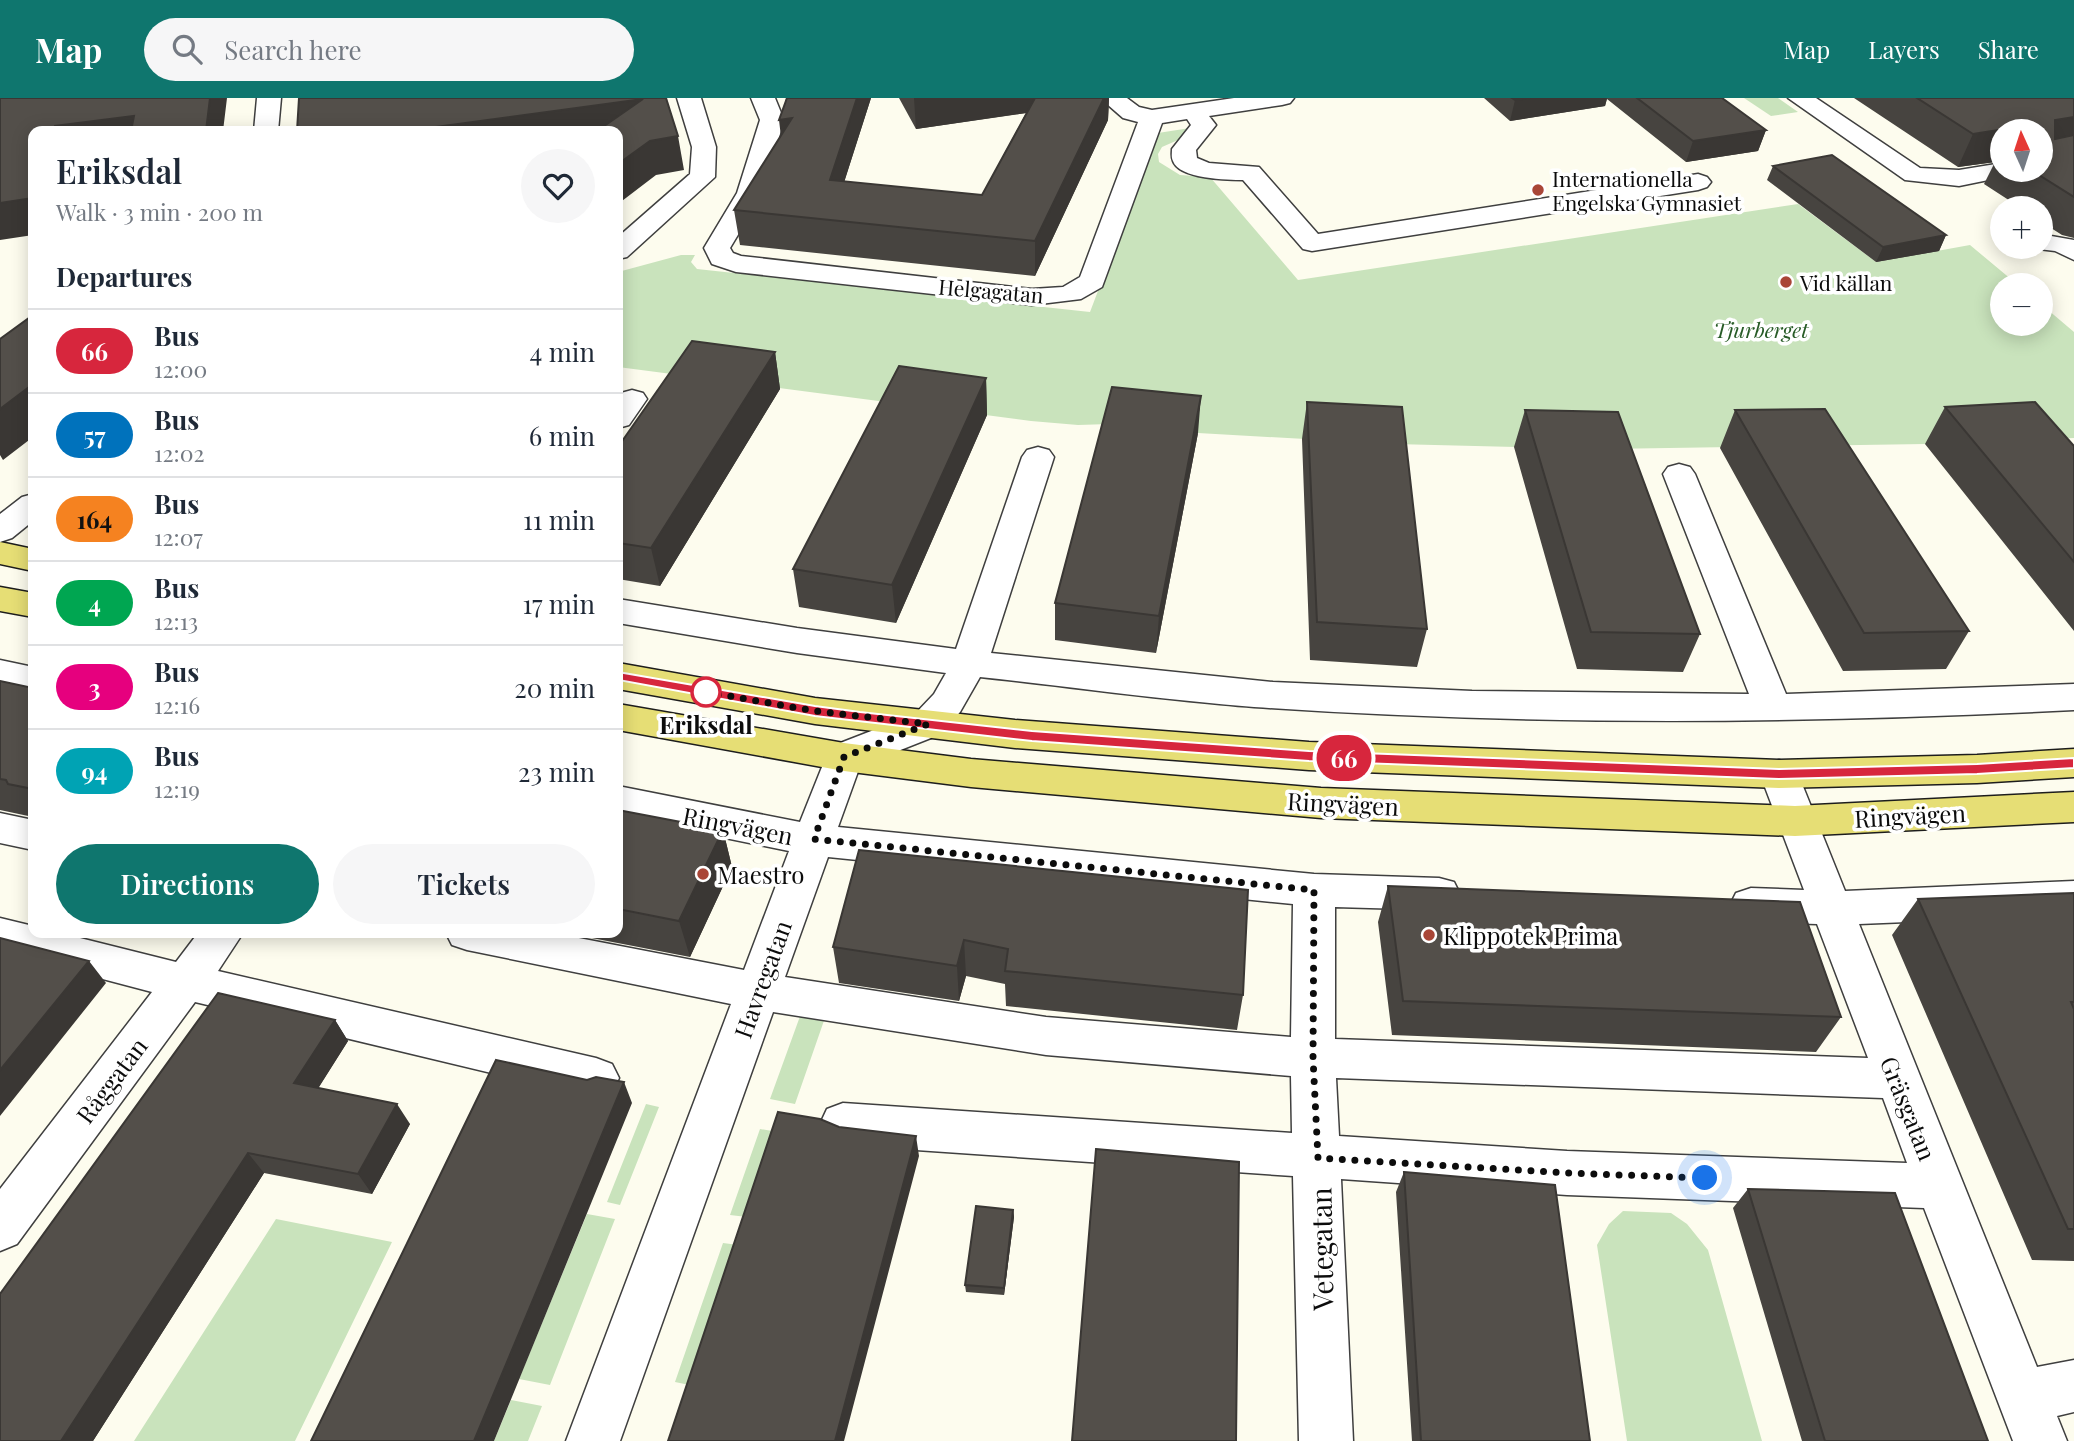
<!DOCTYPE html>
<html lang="en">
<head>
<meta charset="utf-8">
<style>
	body { margin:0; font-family:"Playfair Display",serif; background:#f6f6f7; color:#1f2937; height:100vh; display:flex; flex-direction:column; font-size:26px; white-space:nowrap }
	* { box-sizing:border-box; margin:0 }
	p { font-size:23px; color:#747a83 }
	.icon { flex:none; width:38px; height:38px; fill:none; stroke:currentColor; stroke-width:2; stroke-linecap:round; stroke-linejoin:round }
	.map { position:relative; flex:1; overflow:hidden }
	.panel { position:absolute; left:28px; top:28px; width:595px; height:812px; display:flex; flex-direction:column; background:#fff; border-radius:14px; box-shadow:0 4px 18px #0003 }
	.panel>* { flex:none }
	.badge { padding:0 14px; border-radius:23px; font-size:24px; line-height:46px }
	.needle { width:46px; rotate:357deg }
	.tools { position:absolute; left:1990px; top:21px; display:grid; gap:14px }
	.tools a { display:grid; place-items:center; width:63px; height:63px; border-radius:50%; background:#fff; box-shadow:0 4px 18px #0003; font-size:35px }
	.you { position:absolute; width:35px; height:35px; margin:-18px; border:5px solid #fff; border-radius:50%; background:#1a73e8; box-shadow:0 0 0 10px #1a73e833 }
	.map>.badge { position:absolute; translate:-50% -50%; box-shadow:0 0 0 4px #fff }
	h2 { padding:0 28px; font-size:26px; line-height:63px }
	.round { display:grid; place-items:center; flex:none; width:74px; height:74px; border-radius:37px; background:#f6f6f7 }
	.summary { display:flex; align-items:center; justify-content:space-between; height:119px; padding:0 28px }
	h1 { font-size:33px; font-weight:600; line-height:52px }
	.button { display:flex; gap:14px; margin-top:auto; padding:14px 28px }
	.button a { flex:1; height:80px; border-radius:42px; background:#0f766e; color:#fff; font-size:28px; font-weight:600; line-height:80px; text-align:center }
	.button a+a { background:#f6f6f7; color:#1f2937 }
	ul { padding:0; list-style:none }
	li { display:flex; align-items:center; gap:21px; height:84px; padding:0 28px; border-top:2px solid #e0e1e3 }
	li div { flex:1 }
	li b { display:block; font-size:26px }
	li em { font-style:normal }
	li .badge { min-width:77px; font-weight:700; text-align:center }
	header { display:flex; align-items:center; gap:42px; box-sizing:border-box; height:98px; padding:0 35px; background:#0f766e; color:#fff }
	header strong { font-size:33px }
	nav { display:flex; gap:38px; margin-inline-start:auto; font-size:24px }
	.search { width:490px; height:63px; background:#f6f6f7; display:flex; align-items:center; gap:18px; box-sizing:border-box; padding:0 24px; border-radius:38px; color:#747a83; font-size:26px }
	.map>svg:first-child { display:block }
	.green { fill:#c9e3bc }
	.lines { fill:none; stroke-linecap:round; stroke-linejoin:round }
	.minor-casing { stroke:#3f3f3f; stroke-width:3 }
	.major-casing { stroke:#1d1d1d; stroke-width:3 }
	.minor { fill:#fff; fill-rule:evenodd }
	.major { fill:#e6de75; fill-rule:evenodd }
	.wall { fill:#474440; fill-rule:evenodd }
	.shaded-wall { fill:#3a3734 }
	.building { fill:#534f4a; stroke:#3a3734; stroke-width:2 }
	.line { fill:#d7263d; stroke:#fff; stroke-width:2 }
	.walk { stroke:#0c0c0c; stroke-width:7; stroke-dasharray:0 12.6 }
	.poi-dot { fill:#a94637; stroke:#fff; stroke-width:2.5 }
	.stop-dot { fill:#fff; stroke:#d7263d; stroke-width:3.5 }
	.labels { text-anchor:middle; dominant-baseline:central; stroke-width:7; stroke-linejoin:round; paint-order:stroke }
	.far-poi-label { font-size:21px; fill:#0c0c0c; stroke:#fff; text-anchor:start }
	.far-street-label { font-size:21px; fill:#0c0c0c; stroke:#fff }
	.far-park-label { font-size:21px; font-style:italic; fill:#275b26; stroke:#fff }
	.stop-label { font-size:24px; font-weight:bold; fill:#0c0c0c; stroke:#fff }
	.street-label { font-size:24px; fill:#0c0c0c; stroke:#fff }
	.poi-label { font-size:24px; fill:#0c0c0c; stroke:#fff; text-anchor:start }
	.near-street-label { font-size:28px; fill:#0c0c0c; stroke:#fff }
</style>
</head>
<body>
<header>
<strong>Map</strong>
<div class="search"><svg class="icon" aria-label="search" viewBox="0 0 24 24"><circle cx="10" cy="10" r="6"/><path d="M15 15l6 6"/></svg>Search here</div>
<nav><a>Map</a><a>Layers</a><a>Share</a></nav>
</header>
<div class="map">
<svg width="2074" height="1343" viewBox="0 0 2074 1343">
	<rect width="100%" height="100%" fill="#fdfcee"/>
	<!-- green -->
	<path class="green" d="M 1744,0 L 1778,0 L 1798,14 L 1771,18 Z
		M 1190,30 L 1178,42 L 1162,49 L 1158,56 L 1159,64 L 1180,77 L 1210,79 L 1298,182 L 1798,106 L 1876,164 L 1970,147 L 2018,187 L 2002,187 L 2002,226 L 2040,226 L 2041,206 L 2074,234 L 2074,340 L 1925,346 L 1605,351 L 1394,346 L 1198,335 L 1110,326 L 1078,327 L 1031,323 L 618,269 L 618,174 L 681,157 L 695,157 L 691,164 L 697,171 L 1090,214 L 1158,35 Z
		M 803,910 L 827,914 L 795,1006 L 770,1001 Z
		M 646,1006 L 659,1009 L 620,1107 L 607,1104 Z
		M 760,1031 L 784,1035 L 755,1120 L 730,1117 Z
		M 1623,1113 L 1671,1115 L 1687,1126 L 1708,1152 L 1762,1343 L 1627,1343 L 1597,1147 L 1609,1126 Z
		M 587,1116 L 615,1121 L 550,1287 L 519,1281 Z
		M 276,1121 L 392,1144 L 295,1343 L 134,1343 Z
		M 723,1145 L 746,1148 L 699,1289 L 675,1284 Z
		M 511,1302 L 542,1308 L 528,1343 L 494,1343 Z"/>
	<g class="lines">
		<!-- minor casing -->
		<g class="minor-casing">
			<path id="minor" d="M 257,0 L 281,0 L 278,33 L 254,33 Z
				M 677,0 L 701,0 L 716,49 L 715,79 L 627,159 L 618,161 L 618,139 L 690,76 L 692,49 Z
				M 751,0 L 775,0 L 784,22 L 763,95 L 730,150 L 733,155 L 741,158 L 1032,191 L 1063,189 L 1080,179 L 1138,24 L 1123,20 L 1100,0 L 1127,0 L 1139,9 L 1152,12 L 1234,0 L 1294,0 L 1290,5 L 1282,7 L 1209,18 L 1216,27 L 1196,52 L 1197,60 L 1209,65 L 1259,69 L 1318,136 L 1698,76 L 1707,79 L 1711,84 L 1707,89 L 1698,92 L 1312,153 L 1303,151 L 1243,82 C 1228,82 1179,81 1173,63 C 1171,59 1172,55 1172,51 L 1191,27 L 1187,21 L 1162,25 L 1102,189 L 1081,201 L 1032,207 L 736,174 L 712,166 L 704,150 L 737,95 L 760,22 Z
				M 1788,0 L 1816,0 L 1920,70 L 1959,72 L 2002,65 L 2002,72 L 2016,72 L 2013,77 L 1959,88 L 1905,82 Z
				M 2040,136 L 2074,142 L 2074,162 L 2055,153 L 2031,150 L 2040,149 Z
				M 632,292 L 643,295 L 647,301 L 629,327 L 618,330 L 618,300 L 621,295 Z
				M 1038,349 L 1049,352 L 1054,359 L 991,555 L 1273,584 L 1472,593 L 1749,596 L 1663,376 L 1668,369 L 1679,366 L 1690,369 L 1695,376 L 1786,596 L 2074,586 L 2074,612 C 1801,626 1527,628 1254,609 C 1163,602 1071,589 980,579 L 960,614 L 941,636 L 860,668 L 838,729 L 1314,776 L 1439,780 L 1454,784 L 1460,796 L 1454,808 L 1439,812 L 1335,809 L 1335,941 L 1868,960 L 1817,826 L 1751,824 L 1736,819 L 1730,807 L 1736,795 L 1751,790 L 1804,792 L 1760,676 L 1765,666 L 1779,662 L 1793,666 L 1798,676 L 1845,793 L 2074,783 L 2074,817 L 1859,826 L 2037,1269 L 2074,1262 L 2074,1314 L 2057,1318 L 2067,1343 L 2013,1343 L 1924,1110 L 1567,1097 L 1341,1081 L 1353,1343 L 1299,1343 L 1293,1078 L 843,1047 L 827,1041 L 820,1026 L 827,1011 L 843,1005 L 1292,1035 L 1291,978 L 1046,957 L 773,914 L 620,1343 L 566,1343 L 731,906 L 467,852 L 452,847 L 446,835 L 553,835 L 744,872 L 789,753 L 618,718 L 618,688 L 800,724 L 830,649 L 915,616 L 934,596 L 946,575 L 797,555 L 618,525 L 618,501 L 797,530 L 956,551 L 1022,359 L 1027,352 ZM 828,759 L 1293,806 L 1291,939 L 1046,919 L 785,879 ZM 1336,980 L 1883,1000 L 1907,1065 L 1567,1053 L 1339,1038 Z
				M 33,396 L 33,423 L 12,440 L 0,444 L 0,416 L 22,399 Z
				M 0,562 L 33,569 L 33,595 L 0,588 Z
				M 0,715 L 33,722 L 33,752 L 0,745 Z
				M 0,820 L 33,828 L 33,835 L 60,835 L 176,864 L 198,835 L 243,835 L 218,873 L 596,960 L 612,966 L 619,980 L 612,994 L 596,1000 L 195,904 L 17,1146 L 0,1153 L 0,1091 L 152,894 L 0,854 Z"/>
		</g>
		<!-- major casing -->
		<g class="major-casing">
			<path id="major" d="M 0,444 L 33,451 L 33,473 L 0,466 Z
				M 0,489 L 33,495 L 33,519 L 0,513 Z
				M 618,565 L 815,600 L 1015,622 L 1309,644 L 1779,662 L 1977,657 L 2074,651 L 2074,679 L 1977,685 L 1779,690 L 1309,672 L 1015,650 L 815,626 L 618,591 Z
				M 618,606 L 844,645 L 971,661 L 1321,690 L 1795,708 L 2074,694 L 2074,724 L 1795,738 L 1321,720 L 971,689 L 844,673 L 618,632 Z"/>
		</g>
		<!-- minor -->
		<use href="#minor" class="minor"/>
		<!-- major -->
		<use href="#major" class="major"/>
	</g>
	<!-- wall -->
	<path class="wall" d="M 786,0 L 871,0 L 844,84 L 982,97 L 1026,15 L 916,31 L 899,0 L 1109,0 L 1108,22 L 1035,178 L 740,147 L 734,112 L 781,38 Z
		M 1484,0 L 1722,0 L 1766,32 L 1758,53 L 1686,64 L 1607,1 L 1605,8 L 1510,23 Z
		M 1854,0 L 2074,0 L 2074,140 L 2062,137 L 2040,123 L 2040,110 L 2021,110 L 1984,86 L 1995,64 L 1958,69 ZM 2002,33 L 2040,33 L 2040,72 L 2002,72 Z
		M 1773,68 L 1946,137 L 1939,153 L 1876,164 L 1767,82 Z
		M 775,254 L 780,291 L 660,488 L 618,481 L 618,349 Z
		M 986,280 L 987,317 L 896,525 L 799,509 L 793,471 Z
		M 1307,304 L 1427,531 L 1417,569 L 1310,562 L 1302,341 Z
		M 1945,309 L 2074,348 L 2074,533 L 1925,346 Z
		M 1525,312 L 1700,536 L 1683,574 L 1577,571 L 1514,349 Z
		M 1735,312 L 1969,533 L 1946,571 L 1843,573 L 1720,350 Z
		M 1198,335 L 1156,555 L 1055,542 L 1055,505 Z
		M 0,583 L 33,590 L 33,719 L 0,712 Z
		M 618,712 L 723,732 L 732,769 L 690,859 L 566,835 L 618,835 Z
		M 859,752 L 1243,897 L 1237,932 L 1006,908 L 1005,886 L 966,878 L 959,903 L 839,885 L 833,849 Z
		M 1388,788 L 1841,919 L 1816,954 L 1392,937 L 1378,824 Z
		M 2074,795 L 2074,1163 L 2032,1162 L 1892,837 L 1918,801 Z
		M 335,922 L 348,943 L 318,990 L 410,1026 L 372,1096 L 264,1075 L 93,1343 L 0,1343 Z
		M 1404,1074 L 1590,1343 L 1412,1343 L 1396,1094 Z
		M 1748,1091 L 1988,1343 L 1802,1343 L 1733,1110 Z
		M 1013,1112 L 1014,1119 L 1004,1197 L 966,1194 L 965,1187 Z"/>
	<!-- shaded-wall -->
	<path class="shaded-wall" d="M 210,0 L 227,0 L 223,33 L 206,33 Z
		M 857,0 L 871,0 L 834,116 L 830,82 Z
		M 914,0 L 1046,0 L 1046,12 L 916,31 Z
		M 1104,0 L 1109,0 L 1108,22 L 1035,178 L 1035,143 Z
		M 1530,0 L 1607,0 L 1605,8 L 1510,23 L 1515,2 Z
		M 643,1 L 618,33 L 406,33 Z
		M 134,18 L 141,33 L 53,33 L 55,28 Z
		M 2074,19 L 2074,49 L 2040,55 L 2055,22 Z
		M 792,20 L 783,56 L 779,22 Z
		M 2018,29 L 2016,33 L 2002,33 L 2002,53 L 2000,52 L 1995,64 L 1958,69 L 1973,36 Z
		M 1766,32 L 1758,53 L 1686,64 L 1693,43 Z
		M 678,38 L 684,72 L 656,77 L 618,106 L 618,66 L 650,43 Z
		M 33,100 L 33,137 L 0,142 L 0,105 Z
		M 1946,137 L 1939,153 L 1876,164 L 1883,149 Z
		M 775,254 L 780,291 L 660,488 L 651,450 Z
		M 986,280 L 987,317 L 896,525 L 892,487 Z
		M 33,286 L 33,339 L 3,362 L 0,357 L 0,311 Z
		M 1201,298 L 1198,335 L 1156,555 L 1159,518 Z
		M 723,732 L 732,769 L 690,859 L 679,823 Z
		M 964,842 L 966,878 L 959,903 L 957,868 Z
		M 89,863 L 106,885 L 0,1018 L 0,972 Z
		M 335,922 L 348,943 L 309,1005 L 294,985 Z
		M 624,984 L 632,1005 L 494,1343 L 474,1343 Z
		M 397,1006 L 410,1026 L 372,1096 L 358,1076 Z
		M 916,1038 L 919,1058 L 844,1343 L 835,1343 Z
		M 248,1055 L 264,1075 L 93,1343 L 61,1343 Z
		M 1013,1112 L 1014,1119 L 1004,1197 L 1004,1190 Z"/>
	<!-- building -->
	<path class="building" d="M 0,0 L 210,0 L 206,33 L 131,33 L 134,18 L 55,28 L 53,33 L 33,33 L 33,100 L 0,105 Z
		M 299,0 L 666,0 L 678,38 L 650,43 L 618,66 L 618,33 L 597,33 L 643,1 L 406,33 L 297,33 Z
		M 787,0 L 857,0 L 830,82 L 982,97 L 1035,0 L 1104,0 L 1035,143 L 734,112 L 792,20 L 779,22 Z
		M 1512,0 L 1530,0 L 1515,2 Z
		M 1637,0 L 1722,0 L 1766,32 L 1693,43 Z
		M 1917,0 L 2074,0 L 2074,19 L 2055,22 L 2055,41 L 2074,37 L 2074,99 L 2031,72 L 2040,72 L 2040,33 L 2019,33 L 2018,29 L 1973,36 Z
		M 1832,57 L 1946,137 L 1883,149 L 1773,68 Z
		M 33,217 L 33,286 L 0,311 L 0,241 Z
		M 692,243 L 775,254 L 651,450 L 618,445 L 618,349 Z
		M 899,268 L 986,280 L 892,487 L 793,471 Z
		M 1112,289 L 1201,298 L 1159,518 L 1055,505 Z
		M 1307,304 L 1402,309 L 1427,531 L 1317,524 Z
		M 2035,304 L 2074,348 L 2074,464 L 1945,309 Z
		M 1825,311 L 1969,533 L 1864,535 L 1735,312 Z
		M 1525,312 L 1618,314 L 1700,536 L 1591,534 Z
		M 0,583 L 33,590 L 33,691 L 8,686 L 6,682 L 0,681 Z
		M 618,712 L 723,732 L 679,823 L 618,811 Z
		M 859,752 L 1248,792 L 1243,897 L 1005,873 L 1008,851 L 964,842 L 957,868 L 833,849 Z
		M 1388,788 L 1800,804 L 1841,919 L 1403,903 Z
		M 2074,795 L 2074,904 L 2071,904 L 2074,911 L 2074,1131 L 2068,1131 L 1918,801 Z
		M 0,840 L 89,863 L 0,972 Z
		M 218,895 L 335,922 L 294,985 L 397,1006 L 358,1076 L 248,1055 L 61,1343 L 0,1343 L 0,1196 Z
		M 496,962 L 587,982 L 596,979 L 624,984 L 474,1343 L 311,1343 Z
		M 778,1014 L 820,1021 L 839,1029 L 916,1038 L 835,1343 L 668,1343 Z
		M 1096,1051 L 1239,1064 L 1236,1343 L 1072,1343 Z
		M 1404,1074 L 1555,1087 L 1590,1343 L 1421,1343 Z
		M 1748,1091 L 1895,1095 L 1988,1343 L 1825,1343 Z
		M 976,1108 L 1013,1112 L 1004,1190 L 965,1187 Z"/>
	<!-- line -->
	<path class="line" d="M 618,574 L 815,608 L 860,614 L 1032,633 L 1309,653 L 1779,671 L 1977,666 L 2074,660 L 2074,670 L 1977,676 L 1779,681 L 1309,663 L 1032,643 L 815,618 L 613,581 L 613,575 Z"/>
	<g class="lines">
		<!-- walk -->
		<path class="walk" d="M 706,594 L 815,613 L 928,626 L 844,659 L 814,741 L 1314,792 L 1313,960 L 1318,1060 L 1567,1075 L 1705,1080"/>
	</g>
	<!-- markers -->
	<g class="poi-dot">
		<circle cx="1538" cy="92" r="7"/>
		<circle cx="1786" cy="184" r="7"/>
		<circle cx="703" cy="776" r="7"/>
		<circle cx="1429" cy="837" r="7"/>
	</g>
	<circle class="stop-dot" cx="706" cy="594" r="14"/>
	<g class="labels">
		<!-- far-poi labels -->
		<g class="far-poi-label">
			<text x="1552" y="80">Internationella<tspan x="1552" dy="24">Engelska Gymnasiet</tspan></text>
			<text x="1800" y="184">Vid källan</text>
		</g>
		<!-- far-street labels -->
		<g class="far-street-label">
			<text transform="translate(991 192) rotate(5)">Helgagatan</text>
		</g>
		<!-- far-park labels -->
		<g class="far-park-label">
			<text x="1761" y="231">Tjurberget</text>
		</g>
		<!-- stop labels -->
		<g class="stop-label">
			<text x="706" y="626">Eriksdal</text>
		</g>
		<!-- street labels -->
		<g class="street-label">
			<text transform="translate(1343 705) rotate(3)">Ringvägen</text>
			<text transform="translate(1910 717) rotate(-3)">Ringvägen</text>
			<text transform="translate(738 727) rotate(11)">Ringvägen</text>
			<text transform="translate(762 881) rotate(-70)">Havregatan</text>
			<text transform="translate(111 982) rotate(-53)">Råggatan</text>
			<text transform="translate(1909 1010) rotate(68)">Gräsgatan</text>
		</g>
		<!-- poi labels -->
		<g class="poi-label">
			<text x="717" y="776">Maestro</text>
			<text x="1443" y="837">Klippotek Prima</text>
		</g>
		<!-- near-street labels -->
		<g class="near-street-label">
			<text transform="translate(1321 1151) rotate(-91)">Vetegatan</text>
		</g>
	</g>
</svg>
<div class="tools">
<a><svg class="needle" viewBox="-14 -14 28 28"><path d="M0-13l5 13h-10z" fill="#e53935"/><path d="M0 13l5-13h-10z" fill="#747a83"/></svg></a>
<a>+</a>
<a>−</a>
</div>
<div class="you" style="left:1705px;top:1080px"></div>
<b class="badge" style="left:1344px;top:660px;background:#d7263d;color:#fff">66</b>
<section class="panel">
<div class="summary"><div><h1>Eriksdal</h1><p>Walk · 3 min · 200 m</p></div><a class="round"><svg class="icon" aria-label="heart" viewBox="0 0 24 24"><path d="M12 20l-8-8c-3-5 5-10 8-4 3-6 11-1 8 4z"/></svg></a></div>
<h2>Departures</h2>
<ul>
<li><span class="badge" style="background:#d7263d;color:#fff">66</span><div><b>Bus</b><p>12:00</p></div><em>4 min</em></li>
<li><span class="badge" style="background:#0072bc;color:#fff">57</span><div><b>Bus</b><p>12:02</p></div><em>6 min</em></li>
<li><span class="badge" style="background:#f58220;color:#111">164</span><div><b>Bus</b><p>12:07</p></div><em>11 min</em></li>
<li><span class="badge" style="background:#00a651;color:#fff">4</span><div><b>Bus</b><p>12:13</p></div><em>17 min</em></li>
<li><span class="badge" style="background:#e6007e;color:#fff">3</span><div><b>Bus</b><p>12:16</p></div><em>20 min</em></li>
<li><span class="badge" style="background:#00a3b4;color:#fff">94</span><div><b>Bus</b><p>12:19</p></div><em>23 min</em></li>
</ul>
<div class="button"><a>Directions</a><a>Tickets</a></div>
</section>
</div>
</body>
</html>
